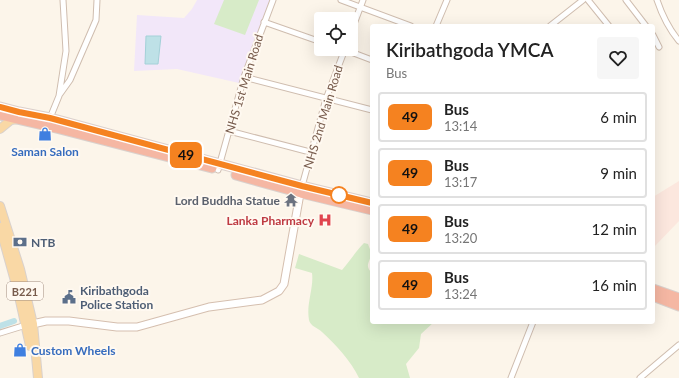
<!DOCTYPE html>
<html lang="en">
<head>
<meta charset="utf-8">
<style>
	body { margin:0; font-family:Lato,sans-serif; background:#f6f6f6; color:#222; height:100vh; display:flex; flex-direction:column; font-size:15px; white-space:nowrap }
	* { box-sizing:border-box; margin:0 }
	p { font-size:13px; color:#767676 }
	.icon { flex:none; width:22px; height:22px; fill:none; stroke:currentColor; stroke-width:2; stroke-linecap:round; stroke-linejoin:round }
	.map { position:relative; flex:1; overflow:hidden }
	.side { position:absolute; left:370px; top:24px; width:285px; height:300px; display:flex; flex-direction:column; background:#fff; border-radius:4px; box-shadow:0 4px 16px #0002 }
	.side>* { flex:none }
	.badge { padding:0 8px; border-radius:6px; font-size:14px; line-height:26px }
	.tools { position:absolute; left:314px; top:12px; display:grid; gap:8px }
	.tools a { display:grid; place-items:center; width:44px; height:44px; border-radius:4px; background:#fff; box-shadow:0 4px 16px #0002; font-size:20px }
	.map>.badge { position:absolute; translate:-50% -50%; box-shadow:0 0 0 2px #fff }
	.round { display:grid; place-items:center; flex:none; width:42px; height:42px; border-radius:4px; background:#f6f6f6 }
	.headline { display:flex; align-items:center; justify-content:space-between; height:68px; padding:0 16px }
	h1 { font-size:19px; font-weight:600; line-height:30px }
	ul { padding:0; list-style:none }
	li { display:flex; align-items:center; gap:12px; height:50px; margin:0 8px 6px; padding:0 8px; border:2px solid #e0e0e0; border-radius:4px }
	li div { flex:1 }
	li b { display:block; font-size:15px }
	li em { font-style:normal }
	li .badge { min-width:44px; font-weight:700; text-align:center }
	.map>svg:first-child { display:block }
	.commercial { fill:#fce7de }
	.education { fill:#f2e7f9 }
	.green { fill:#d7ebc8 }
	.water { fill:#bee1e7; stroke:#a4d1d8 }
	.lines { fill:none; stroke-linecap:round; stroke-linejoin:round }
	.canal { stroke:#bee1e7; stroke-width:6 }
	.street-casing { stroke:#cfbdaf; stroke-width:7 }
	.secondary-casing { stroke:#d5bfaf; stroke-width:9 }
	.primary-casing { stroke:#d9d1cd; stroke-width:10 }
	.highway-casing { stroke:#d9d1cd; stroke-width:11 }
	.street { stroke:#fff; stroke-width:5 }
	.secondary { stroke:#fff; stroke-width:7 }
	.primary { stroke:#f9d8a5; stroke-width:8 }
	.highway { stroke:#f5b7a3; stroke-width:9 }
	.line-casing { stroke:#fff; stroke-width:9 }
	.line { stroke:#f58220; stroke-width:6 }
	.stop-dot { fill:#fff; stroke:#f58220; stroke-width:2 }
	.labels { text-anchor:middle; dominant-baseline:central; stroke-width:4; stroke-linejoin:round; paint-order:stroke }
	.shield { fill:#fff9f1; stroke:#a08b7e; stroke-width:1 }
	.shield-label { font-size:11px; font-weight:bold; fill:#785c4d }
	.street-label { font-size:12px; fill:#785c4d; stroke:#fff9f1 }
	.shop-label { font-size:12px; font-weight:bold; fill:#366cbe; stroke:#fff9f1 }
	.worship-label { font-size:12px; font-weight:bold; fill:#5b616d; stroke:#fff9f1; text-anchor:end }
	.health-label { font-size:12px; font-weight:bold; fill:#be3a42; stroke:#fff9f1; text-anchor:end }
	.service-label { font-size:12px; font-weight:bold; fill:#4e5e75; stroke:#fff9f1; text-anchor:start }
</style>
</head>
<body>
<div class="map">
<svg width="679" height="378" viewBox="0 0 679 378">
	<rect width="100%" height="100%" fill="#fcf5ea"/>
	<!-- commercial -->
	<path class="commercial" d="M 679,181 L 679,221 L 653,248 L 653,197 Z"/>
	<!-- education -->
	<path class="education" d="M 197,0 L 273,0 L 239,83 L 177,69 L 134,71 L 137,15 L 184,18 L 192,9 Z"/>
	<!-- green -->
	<path class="green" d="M 224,0 L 259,0 L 245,35 L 214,24 Z
		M 364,243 L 368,244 C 369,247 371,251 371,254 C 370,263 364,265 372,273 L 372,322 L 434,322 L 421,334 L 419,348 L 406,364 L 410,378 L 359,378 C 351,361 336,345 322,332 C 318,328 310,326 309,320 C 306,304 314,288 312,273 L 295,268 L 299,254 L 342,270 C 350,261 356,251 364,243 Z"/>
	<!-- water -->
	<path class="water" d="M 146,36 L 161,36 L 158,64 L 145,64 Z"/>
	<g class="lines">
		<!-- canal -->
		<path class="canal" d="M 0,326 L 14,321"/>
		<!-- street casing -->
		<g class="street-casing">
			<path id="street" d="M 341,0 L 411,26
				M 588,0 L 609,26
				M 626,0 L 646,26
				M 657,0 C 662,15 669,29 679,41
				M 264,22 L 321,42
				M 436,26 L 447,0
				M 550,26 L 583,0
				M 351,32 L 363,0
				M 653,35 L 659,47
				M 343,49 L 372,60
				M 244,77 L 372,110
				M 60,94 L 70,80 L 96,20 L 97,0
				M 50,118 L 59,96 L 66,51 L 63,0
				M 229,131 L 310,152
				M 218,170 L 244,77 L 273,0
				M 302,186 L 326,99 L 345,49
				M 0,333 L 26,325
				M 511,378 L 533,322
				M 640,378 L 679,345"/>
		</g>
		<!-- secondary casing -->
		<g class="secondary-casing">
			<path id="secondary" d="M 28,325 L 46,321 L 69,321 L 117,327 L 137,327 L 209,307 L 262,300 L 279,291 L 284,284 L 301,188"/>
		</g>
		<!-- primary casing -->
		<g class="primary-casing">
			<path id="primary" d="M 0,129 L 11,120 L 17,119
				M 0,206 L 20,269 L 33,324 L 38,378
				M 0,227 L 18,292 L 30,346"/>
		</g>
		<!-- highway casing -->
		<g class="highway-casing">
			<path id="highway" d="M 0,107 L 19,112 L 50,118 L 302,186 L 372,203
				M 0,115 L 56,128 L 212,168
				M 236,175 L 301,193 L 372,210
				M 653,289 L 679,298
				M 653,296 L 679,306"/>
		</g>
		<!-- street -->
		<use href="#street" class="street"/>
		<!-- secondary -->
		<use href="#secondary" class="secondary"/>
		<!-- primary -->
		<use href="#primary" class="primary"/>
		<!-- highway -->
		<use href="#highway" class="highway"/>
	</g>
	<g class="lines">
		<!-- line casing -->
		<g class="line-casing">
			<path id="line" d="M 0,107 L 19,112 L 50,118 L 302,186 L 372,203"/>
		</g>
		<!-- line -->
		<use href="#line" class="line"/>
	</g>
	<!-- icons -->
	<defs>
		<g id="shop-bare" transform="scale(1.08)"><path d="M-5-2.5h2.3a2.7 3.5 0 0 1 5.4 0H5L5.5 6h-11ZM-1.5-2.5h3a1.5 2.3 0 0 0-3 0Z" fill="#3f7fe0" stroke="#fff9f1" stroke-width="2.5" paint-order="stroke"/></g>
		<g id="temple-bare" transform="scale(1.08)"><path d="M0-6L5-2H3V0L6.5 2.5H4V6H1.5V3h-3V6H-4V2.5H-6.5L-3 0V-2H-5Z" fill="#6b7280" stroke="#fff9f1" stroke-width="2.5" paint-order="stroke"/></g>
		<g id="hospital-bare" transform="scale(1.08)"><path d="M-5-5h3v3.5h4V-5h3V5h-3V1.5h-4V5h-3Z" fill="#e0444e" stroke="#fff9f1" stroke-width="2.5" paint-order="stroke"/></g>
		<g id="bank-bare" transform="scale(1.08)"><path d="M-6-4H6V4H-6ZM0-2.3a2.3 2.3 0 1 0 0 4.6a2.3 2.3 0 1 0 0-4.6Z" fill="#5c6f8a" stroke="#fff9f1" stroke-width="2.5" paint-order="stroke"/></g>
		<g id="civic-bare" transform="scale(1.08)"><path d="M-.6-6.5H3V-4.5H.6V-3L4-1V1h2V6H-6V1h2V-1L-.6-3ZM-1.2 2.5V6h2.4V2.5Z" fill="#5c6f8a" stroke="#fff9f1" stroke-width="2.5" paint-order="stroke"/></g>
	</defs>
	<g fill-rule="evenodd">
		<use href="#shop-bare" x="45" y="134"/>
		<use href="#temple-bare" x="291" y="200"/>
		<use href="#hospital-bare" x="325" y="220"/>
		<use href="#bank-bare" x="20" y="242"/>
		<use href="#civic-bare" x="69" y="297"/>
		<use href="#shop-bare" x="20" y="350"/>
	</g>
	<!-- markers -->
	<circle class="stop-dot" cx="339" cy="195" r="8"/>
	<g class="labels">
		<!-- shield labels -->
		<rect class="shield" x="7" y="282" width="36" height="18" rx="3"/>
		<g class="shield-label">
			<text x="25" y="291">B221</text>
		</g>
		<!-- street labels -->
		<g class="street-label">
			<text transform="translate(244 84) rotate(-73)">NHS 1st Main Road</text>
			<text transform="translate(323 117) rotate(-73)">NHS 2nd Main Road</text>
		</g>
		<!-- shop labels -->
		<g class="shop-label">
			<text x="45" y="151">Saman Salon</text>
			<text x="31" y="350" text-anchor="start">Custom Wheels</text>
		</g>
		<!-- worship labels -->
		<g class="worship-label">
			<text x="280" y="200">Lord Buddha Statue</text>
		</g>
		<!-- health labels -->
		<g class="health-label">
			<text x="314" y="220">Lanka Pharmacy</text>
		</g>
		<!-- service labels -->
		<g class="service-label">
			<text x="31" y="242">NTB</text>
			<text x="80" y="290">Kiribathgoda<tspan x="80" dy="14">Police Station</tspan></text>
		</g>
	</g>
</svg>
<div class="tools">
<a><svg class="icon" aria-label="locate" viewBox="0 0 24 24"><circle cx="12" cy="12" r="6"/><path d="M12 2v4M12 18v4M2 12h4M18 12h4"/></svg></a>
</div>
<b class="badge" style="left:186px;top:155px;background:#f58220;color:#111">49</b>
<section class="side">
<div class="headline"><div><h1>Kiribathgoda YMCA</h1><p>Bus</p></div><a class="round"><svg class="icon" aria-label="heart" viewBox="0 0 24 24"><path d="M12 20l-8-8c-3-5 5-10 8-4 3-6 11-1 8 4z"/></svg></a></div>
<ul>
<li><span class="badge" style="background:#f58220;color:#111">49</span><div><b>Bus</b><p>13:14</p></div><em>6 min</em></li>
<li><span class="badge" style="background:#f58220;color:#111">49</span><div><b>Bus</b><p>13:17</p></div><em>9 min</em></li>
<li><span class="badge" style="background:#f58220;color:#111">49</span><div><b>Bus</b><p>13:20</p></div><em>12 min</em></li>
<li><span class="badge" style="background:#f58220;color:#111">49</span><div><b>Bus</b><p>13:24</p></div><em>16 min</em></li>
</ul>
</section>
</div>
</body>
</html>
